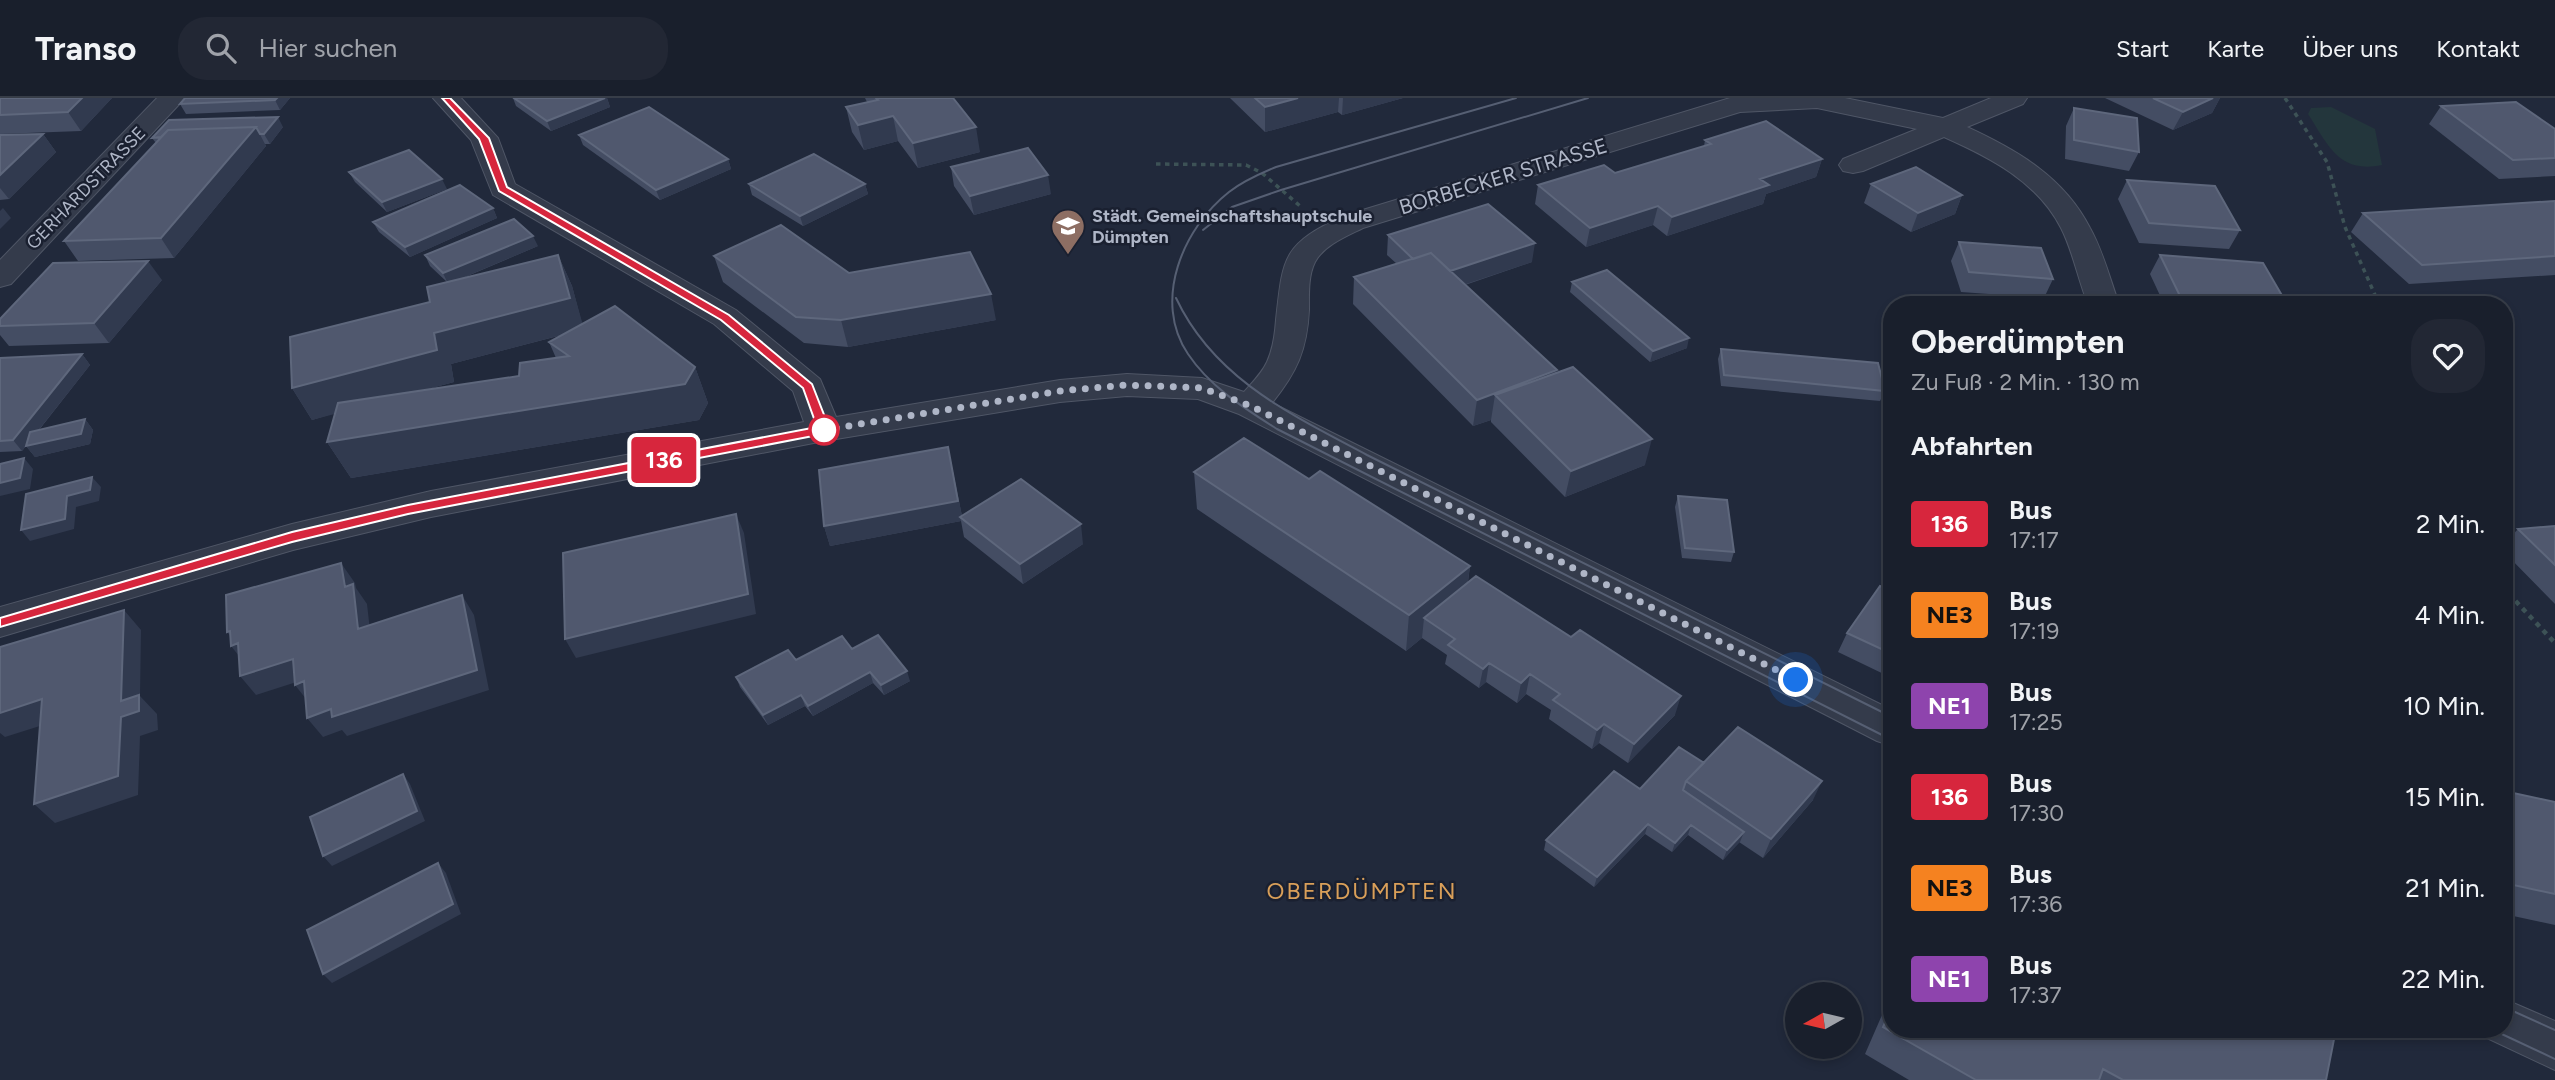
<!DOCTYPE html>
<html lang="de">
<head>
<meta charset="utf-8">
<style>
	body { margin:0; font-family:Figtree,sans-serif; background:#222734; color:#f1f3f6; height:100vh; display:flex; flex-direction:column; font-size:26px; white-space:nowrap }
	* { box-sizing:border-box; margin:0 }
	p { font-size:23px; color:#9fa2a9 }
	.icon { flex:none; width:38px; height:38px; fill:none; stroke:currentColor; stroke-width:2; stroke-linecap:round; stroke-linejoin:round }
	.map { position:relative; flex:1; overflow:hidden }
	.details { position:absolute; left:1883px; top:198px; width:630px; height:742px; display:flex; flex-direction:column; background:#191f2c; border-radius:28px; box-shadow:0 4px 10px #0003,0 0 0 2px #373d48 }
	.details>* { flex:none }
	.badge { padding:0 14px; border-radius:5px; font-size:24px; line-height:46px }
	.needle { width:46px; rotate:262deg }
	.controls { position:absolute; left:1785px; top:884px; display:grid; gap:14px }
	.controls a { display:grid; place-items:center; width:77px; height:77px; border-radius:50%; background:#191f2c; box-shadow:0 4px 10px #0003,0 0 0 2px #373d48; font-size:35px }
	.you { position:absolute; width:35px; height:35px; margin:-18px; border:5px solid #fff; border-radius:50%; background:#1a73e8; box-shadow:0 0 0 10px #1a73e833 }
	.map>.badge { position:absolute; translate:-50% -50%; box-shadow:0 0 0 4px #fff }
	h2 { padding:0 28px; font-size:26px; line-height:63px }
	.round { display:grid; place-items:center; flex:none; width:74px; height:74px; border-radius:28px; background:#222734 }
	.summary { display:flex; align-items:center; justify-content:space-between; height:119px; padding:0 28px }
	h1 { font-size:33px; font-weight:700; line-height:52px }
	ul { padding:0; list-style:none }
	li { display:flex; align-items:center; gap:21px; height:91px; padding:0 28px }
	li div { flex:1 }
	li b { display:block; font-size:26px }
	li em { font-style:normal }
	li .badge { min-width:77px; font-weight:700; text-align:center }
	header { display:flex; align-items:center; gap:42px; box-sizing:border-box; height:98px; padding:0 35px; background:#191f2c; border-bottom:2px solid #373d48 }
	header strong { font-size:33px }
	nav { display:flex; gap:38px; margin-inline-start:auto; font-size:24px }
	.search { width:490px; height:63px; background:#222734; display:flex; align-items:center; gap:18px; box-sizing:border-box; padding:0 24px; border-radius:28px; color:#9fa2a9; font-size:26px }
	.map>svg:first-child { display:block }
	.green { fill:#23363c }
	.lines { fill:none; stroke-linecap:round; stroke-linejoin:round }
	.minor-casing { stroke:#4f5666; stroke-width:2 }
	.path-far1 { stroke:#3d5256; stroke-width:3.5; stroke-dasharray:4.5 4.5; stroke-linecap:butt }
	.path { stroke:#3d5256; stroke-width:4.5; stroke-dasharray:5 5; stroke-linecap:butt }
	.minor { fill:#343b4b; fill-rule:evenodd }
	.tram { stroke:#565f73; stroke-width:2 }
	.wall { fill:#444d63; fill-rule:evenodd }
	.shaded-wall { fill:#313a4f }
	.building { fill:#50586e; stroke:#5e677c; stroke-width:2 }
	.line { fill:#d7263d; stroke:#fff; stroke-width:2 }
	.walk { stroke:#afb6c7; stroke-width:7; stroke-dasharray:0 12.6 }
	.stop-dot { fill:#fff; stroke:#d7263d; stroke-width:3.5 }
	.labels { text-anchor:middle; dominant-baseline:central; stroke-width:5; stroke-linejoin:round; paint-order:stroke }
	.far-street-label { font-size:18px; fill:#afb6c7; stroke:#1a2030 }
	.far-poi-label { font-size:18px; font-weight:bold; fill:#afb6c7; stroke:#1a2030; text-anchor:start }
	.street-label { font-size:21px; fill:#afb6c7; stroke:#1a2030 }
	.neighbourhood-label { font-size:23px; letter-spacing:2px; fill:#d99f59; stroke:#1a2030 }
</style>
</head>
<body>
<header>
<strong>Transo</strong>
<div class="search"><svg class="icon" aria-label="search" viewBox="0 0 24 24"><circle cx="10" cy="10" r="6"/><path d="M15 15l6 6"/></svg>Hier suchen</div>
<nav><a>Start</a><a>Karte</a><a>Über uns</a><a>Kontakt</a></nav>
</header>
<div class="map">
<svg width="2555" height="982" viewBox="0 0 2555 982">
	<rect width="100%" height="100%" fill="#21293b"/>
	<!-- green -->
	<path class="green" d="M 2331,9 L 2375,31 L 2382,67 C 2339,76 2328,47 2308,16 L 2311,10 Z"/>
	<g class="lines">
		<!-- minor casing -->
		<g class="minor-casing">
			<path id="minor" d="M 157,0 L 185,0 L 11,186 L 0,189 L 0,162 Z
				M 433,0 L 461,0 L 498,40 L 515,86 L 736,212 L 820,281 L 836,319 L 1060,282 L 1127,276 L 1202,280 L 1244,294 C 1252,285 1262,275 1267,264 C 1273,251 1275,236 1276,222 C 1283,159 1282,147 1343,118 L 1730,0 L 1845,0 L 1943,20 L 1991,0 L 2027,0 L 2023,6 L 1967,29 C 2017,52 2064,79 2090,130 C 2103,153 2110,181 2119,206 L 2088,206 C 2078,182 2073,153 2061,130 C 2037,83 1989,59 1944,39 L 1863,73 L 1853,75 L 1843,73 L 1839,67 L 1843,61 L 1917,31 L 1817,10 L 1740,14 L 1363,130 C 1347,138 1324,147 1315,164 C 1308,178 1309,196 1309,212 C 1307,252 1297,274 1272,305 L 1892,612 L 1892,648 L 1877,643 L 1239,316 L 1198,301 L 1127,298 L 1060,304 L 824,343 L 431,419 L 293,452 L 0,539 L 0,509 L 292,426 L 431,393 L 804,324 L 793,293 L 714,226 L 493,97 L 471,42 Z
				M 2504,901 L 2555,923 L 2555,972 L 2487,940 L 2482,931 L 2504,931 Z"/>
		</g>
		<!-- path-far1 -->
		<path class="path-far1" d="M 2285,0 L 2327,64 L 2345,129 L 2379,206
			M 1156,66 L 1246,67 L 1262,75 L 1300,108"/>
		<!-- path -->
		<path class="path" d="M 2504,439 L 2517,438
			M 2504,487 L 2508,495 L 2555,545"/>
		<!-- minor -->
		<use href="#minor" class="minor"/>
		<!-- tram -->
		<path class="tram" d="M 1516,0 L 1276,69 C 1259,76 1243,83 1229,94 C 1183,130 1152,203 1188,256 C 1210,289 1244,310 1277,331 L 1892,642
			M 1203,132 L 1232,109 L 1281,92 L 1588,0
			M 1176,200 C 1214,281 1292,317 1367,357 L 1892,619
			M 2504,909 L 2555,932
			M 2491,931 L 2555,961"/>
	</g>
	<!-- wall -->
	<path class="wall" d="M 0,0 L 112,0 L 81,33 L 0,36 Z
		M 185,0 L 290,0 L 280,12 L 186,16 L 180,6 Z
		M 513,0 L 607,0 L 610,9 L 551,33 L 516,8 Z
		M 865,0 L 953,0 L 980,54 L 918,70 L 898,43 L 864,52 L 852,34 L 846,9 L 867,4 Z
		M 1230,0 L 1403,0 L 1342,17 L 1338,14 L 1265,34 Z
		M 2105,0 L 2220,0 L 2212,15 L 2173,32 Z
		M 2441,8 L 2555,31 L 2555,78 L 2499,81 L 2429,26 Z
		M 2074,10 L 2139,54 L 2129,73 L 2065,61 L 2066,28 Z
		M 283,29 L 270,46 L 265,46 L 266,48 L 174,160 L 78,163 L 64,143 L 156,45 L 152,40 Z
		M 43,36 L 56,54 L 9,101 L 0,102 L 0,37 Z
		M 579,37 L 728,61 L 731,71 L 660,102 L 583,47 Z
		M 1705,42 L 1822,61 L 1816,79 L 1766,96 L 1763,106 L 1667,138 L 1653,127 L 1586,149 L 1535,106 L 1538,87 L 1615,75 L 1704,48 Z
		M 951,69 L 1051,96 L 974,117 L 954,88 Z
		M 349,74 L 447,91 L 387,114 L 355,84 Z
		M 2127,82 L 2240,132 L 2229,151 L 2139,145 L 2118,101 Z
		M 749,86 L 865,86 L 868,96 L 803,128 L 752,97 Z
		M 1871,86 L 1962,97 L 1955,116 L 1911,134 L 1864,105 Z
		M 2555,103 L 2555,177 L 2409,186 L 2351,134 L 2363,115 Z
		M 493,110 L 497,120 L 410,159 L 379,134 L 373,124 Z
		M 1388,137 L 1532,164 L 1465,187 L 1556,275 L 1645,367 L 1565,399 L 1491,324 L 1491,322 L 1473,328 L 1353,206 L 1354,179 L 1397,166 L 1387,157 Z
		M 1959,144 L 2053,181 L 2044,200 L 1961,194 L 1951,163 Z
		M 538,148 L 458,182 L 558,157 L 572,188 L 582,226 L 695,269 L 708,305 L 699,322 L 351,380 L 327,344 L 335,315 L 312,322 L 292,290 L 430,204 L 447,184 L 430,168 L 425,157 ZM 562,237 L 549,244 L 556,260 L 519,278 L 420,293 L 454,284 L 451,266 Z
		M 2160,157 L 2287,206 L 2164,206 L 2150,176 Z
		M 714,158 L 849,175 L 996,222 L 848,249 L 804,245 L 723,184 Z
		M 162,182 L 109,245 L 9,248 L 0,237 L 0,228 Z
		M 1572,184 L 1687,250 L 1650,264 L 1570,194 Z
		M 1721,251 L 1885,293 L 1880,303 L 1721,288 L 1718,261 Z
		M 82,256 L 90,267 L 39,332 L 85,321 L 93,332 L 90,346 L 35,359 L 26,348 L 22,353 L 0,354 L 0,260 Z
		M 948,349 L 962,418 L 1083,446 L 1023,486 L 964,439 L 961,423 L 830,448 L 824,428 Z
		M 1194,374 L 1309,381 L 1470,468 L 1468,484 L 1675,617 L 1628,665 L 1599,645 L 1592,651 L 1549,621 L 1551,612 L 1526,596 L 1517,605 L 1486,584 L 1479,590 L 1445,566 L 1447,557 L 1422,540 L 1406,553 L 1197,411 Z
		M 1678,398 L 1734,454 L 1731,464 L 1682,460 L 1675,409 Z
		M 2555,428 L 2555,506 L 2504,454 L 2504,446 L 2518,431 Z
		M 1892,493 L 1892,580 L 1838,554 L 1847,535 Z
		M 852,551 L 910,583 L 884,597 L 873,585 L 813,618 L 805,608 L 768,627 L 740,589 L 736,579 L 796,562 Z
		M 1704,665 L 1813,702 L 1763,760 L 1739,744 L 1723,762 L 1688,737 L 1672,754 L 1645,736 L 1594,789 L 1544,752 L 1546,742 Z
		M 2504,693 L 2555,704 L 2555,827 L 2504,816 Z
		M 1892,894 L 1892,931 L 2326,982 L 1909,982 L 1865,956 Z"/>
	<!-- shaded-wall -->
	<path class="shaded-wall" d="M 82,0 L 112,0 L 81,33 L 68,14 Z
		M 277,0 L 290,0 L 280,12 L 275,2 Z
		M 605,0 L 607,0 L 610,9 L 551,33 L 547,23 Z
		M 1298,0 L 1339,0 L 1338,14 L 1265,34 L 1265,9 Z
		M 1343,0 L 1403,0 L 1342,17 Z
		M 2213,0 L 2220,0 L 2212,15 L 2173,32 L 2183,14 Z
		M 893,18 L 898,43 L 864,52 L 858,27 Z
		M 278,19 L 283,29 L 270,46 L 264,36 Z
		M 256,29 L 266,48 L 174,160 L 161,140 Z
		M 976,29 L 980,54 L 918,70 L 913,45 Z
		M 43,36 L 56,54 L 9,101 L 0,90 L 0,77 Z
		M 728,61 L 731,71 L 660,102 L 656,92 Z
		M 1822,61 L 1816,79 L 1766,96 L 1763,106 L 1667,138 L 1672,119 L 1760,81 Z
		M 1048,77 L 1051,96 L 974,117 L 970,98 Z
		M 442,81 L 447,91 L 387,114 L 382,104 Z
		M 865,86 L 868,96 L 803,128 L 800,118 Z
		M 1962,97 L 1955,116 L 1911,134 L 1918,115 Z
		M 1658,108 L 1653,127 L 1586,149 L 1590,130 Z
		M 3,110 L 11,120 L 0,131 L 0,113 Z
		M 493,110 L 497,120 L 410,159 L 405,149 Z
		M 533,138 L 538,148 L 448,186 L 443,175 Z
		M 1535,145 L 1532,164 L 1442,194 L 1444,175 Z
		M 558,157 L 572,188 L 584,231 L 451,266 L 454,284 L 312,322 L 292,290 L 434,235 Z
		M 148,163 L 162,182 L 109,245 L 94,225 Z
		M 991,196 L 996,222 L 848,249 L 841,222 Z
		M 1689,240 L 1687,250 L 1650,264 L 1653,253 Z
		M 82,256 L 90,267 L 22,353 L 13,342 Z
		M 695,269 L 708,305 L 699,322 L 351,380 L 327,344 Z
		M 1557,272 L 1552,299 L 1495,297 L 1491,322 L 1473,328 L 1477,302 Z
		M 85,321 L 93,332 L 90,346 L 35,359 L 26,348 Z
		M 1652,341 L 1645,367 L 1565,399 L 1571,373 Z
		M 948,349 L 963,423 L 960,419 L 961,423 L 830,448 L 824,428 Z
		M 24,360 L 33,371 L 30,391 L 0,398 L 0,385 Z
		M 92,379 L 101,389 L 99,403 L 76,409 L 74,431 L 30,443 L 21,432 Z
		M 736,416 L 744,435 L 756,516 L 576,560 L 565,541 Z
		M 1081,426 L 1083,446 L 1023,486 L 1020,466 Z
		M 341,465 L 355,485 L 356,490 L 367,506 L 372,550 L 358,531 L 345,489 Z
		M 1470,468 L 1465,504 L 1424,520 L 1422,540 L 1406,553 L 1409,517 Z
		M 462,497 L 474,517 L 489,592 L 347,638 L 342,632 L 323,639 L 307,620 Z
		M 124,512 L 141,532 L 140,598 L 157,616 L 158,632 L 140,638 L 138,697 L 55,725 L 34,706 Z
		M 230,533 L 245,553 L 247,568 L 231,548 L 237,546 L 227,534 Z
		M 293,561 L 309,580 L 256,597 L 240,578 Z
		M 1489,565 L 1486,584 L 1479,590 L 1483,571 Z
		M 907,573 L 910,583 L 884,597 L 881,587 Z
		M 870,574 L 873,585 L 813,618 L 808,608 Z
		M 1530,576 L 1526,596 L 1517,605 L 1521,585 Z
		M 304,583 L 310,606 L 295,587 Z
		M 801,597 L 805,608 L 768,627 L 763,617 Z
		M 1681,598 L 1675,617 L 1628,665 L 1634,646 Z
		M 42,601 L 62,621 L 5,639 L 0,635 L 0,615 Z
		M 1604,626 L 1599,645 L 1592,651 L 1597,632 Z
		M 403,676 L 410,686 L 425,723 L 332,768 L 323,758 Z
		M 1822,683 L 1813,702 L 1763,760 L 1771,741 Z
		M 1648,726 L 1645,736 L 1594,789 L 1597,779 Z
		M 1691,727 L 1688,737 L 1672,754 L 1675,745 Z
		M 1744,734 L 1740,744 L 1723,762 L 1727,752 Z
		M 438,765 L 446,775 L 461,816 L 332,885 L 323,876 Z"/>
	<!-- building -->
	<path class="building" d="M 0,0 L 82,0 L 68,14 L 0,17 Z
		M 185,0 L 277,0 L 275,2 L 180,6 Z
		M 514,0 L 605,0 L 547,23 Z
		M 876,0 L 953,0 L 976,29 L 913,45 L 893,18 L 858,27 L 846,9 L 878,2 Z
		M 1255,0 L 1298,0 L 1265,9 Z
		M 2153,0 L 2213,0 L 2183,14 Z
		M 2516,4 L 2555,31 L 2555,60 L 2513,62 L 2441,8 Z
		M 649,9 L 728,61 L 656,92 L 579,37 Z
		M 2074,10 L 2137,20 L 2139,54 L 2074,42 Z
		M 278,19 L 264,36 L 260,36 L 256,29 L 168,32 L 161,39 L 152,40 L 169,22 Z
		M 1766,23 L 1822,61 L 1760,81 L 1769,87 L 1672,119 L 1658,108 L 1590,130 L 1538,87 L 1604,67 L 1615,75 L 1711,46 L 1705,42 Z
		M 256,29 L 161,140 L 64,143 L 168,32 Z
		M 43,36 L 0,77 L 0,37 Z
		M 1028,50 L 1048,77 L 970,98 L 951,69 Z
		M 409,52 L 442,81 L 382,104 L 349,74 Z
		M 814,56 L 865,86 L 800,118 L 749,86 Z
		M 1916,69 L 1962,97 L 1918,115 L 1871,86 Z
		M 2127,82 L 2215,88 L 2240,132 L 2149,125 Z
		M 460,87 L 493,110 L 405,149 L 373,124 Z
		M 2555,103 L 2555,158 L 2422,167 L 2363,115 Z
		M 1488,106 L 1535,145 L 1450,173 L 1431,155 L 1413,161 L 1388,137 Z
		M 514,121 L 533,138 L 443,175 L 425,157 Z
		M 781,127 L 849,175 L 970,154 L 991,196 L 841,222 L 796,219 L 714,158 Z
		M 1959,144 L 2041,150 L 2053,181 L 1969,174 Z
		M 1431,155 L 1557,272 L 1477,302 L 1354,179 Z
		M 558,157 L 570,200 L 434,235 L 437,252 L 292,290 L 290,239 L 430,204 L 427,189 Z
		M 2160,157 L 2263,165 L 2287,206 L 2246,206 L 2245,205 L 2181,200 Z
		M 148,163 L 94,225 L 0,228 L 0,221 L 53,165 Z
		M 1607,172 L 1689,240 L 1653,253 L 1572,184 Z
		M 615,208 L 695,269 L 685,286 L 327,344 L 338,305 L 519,278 L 520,265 L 569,258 L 549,244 Z
		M 1721,251 L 1878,265 L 1885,293 L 1724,277 Z
		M 82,256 L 13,342 L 0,343 L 0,260 Z
		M 1573,269 L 1652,341 L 1571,373 L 1495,297 Z
		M 85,321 L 81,336 L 26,348 L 30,334 Z
		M 1244,340 L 1309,381 L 1320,373 L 1470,468 L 1409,517 L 1194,374 Z
		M 948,349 L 958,403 L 824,428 L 819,372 Z
		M 24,360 L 20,380 L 0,385 L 0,366 Z
		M 92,379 L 90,392 L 67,398 L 65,421 L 21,432 L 26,396 Z
		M 1021,381 L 1081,426 L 1020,466 L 960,419 Z
		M 1678,398 L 1727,402 L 1734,454 L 1685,450 Z
		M 736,416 L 748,496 L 565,541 L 563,455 Z
		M 2555,428 L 2555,467 L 2518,431 Z
		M 341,465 L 345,489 L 353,486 L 358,531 L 462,497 L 477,572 L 332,619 L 331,611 L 307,620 L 304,583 L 295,587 L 293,561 L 240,578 L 238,545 L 231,548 L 230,533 L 227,534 L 226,497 Z
		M 1476,478 L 1571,539 L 1580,532 L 1681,598 L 1634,646 L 1604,626 L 1597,632 L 1553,602 L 1560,596 L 1530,576 L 1521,585 L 1489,565 L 1483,571 L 1448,547 L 1455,541 L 1424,520 Z
		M 1880,488 L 1892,493 L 1892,556 L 1847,535 Z
		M 124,512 L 121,603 L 139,597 L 139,613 L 121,619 L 118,678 L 34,706 L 42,601 L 0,615 L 0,549 Z
		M 878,537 L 907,573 L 881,587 L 870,574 L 808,608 L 801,597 L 763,617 L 736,579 L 788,552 L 796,562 L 842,538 L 852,551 Z
		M 1738,629 L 1822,683 L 1771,741 L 1686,683 Z
		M 1679,649 L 1704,665 L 1686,683 L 1683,692 L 1744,734 L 1727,752 L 1691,727 L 1675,745 L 1648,726 L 1597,779 L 1546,742 L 1614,673 L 1640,691 Z
		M 403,676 L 417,713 L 323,758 L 310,719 Z
		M 2504,693 L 2555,704 L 2555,796 L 2504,785 Z
		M 438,765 L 453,806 L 323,876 L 307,832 Z
		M 1892,910 L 1892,931 L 2336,931 L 2326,982 L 2123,982 L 2103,971 L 2099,982 L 1976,982 L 1883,929 Z"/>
	<!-- line -->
	<path class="line" d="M 442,0 L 450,0 L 489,40 L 507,89 L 729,217 L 812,286 L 830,332 L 829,335 L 408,416 L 292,444 L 0,529 L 0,520 L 292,434 L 408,407 L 817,329 L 803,290 L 721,222 L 499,93 L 479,41 Z"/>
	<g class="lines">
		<!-- walk -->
		<path class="walk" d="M 824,332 L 1060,293 L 1126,287 L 1202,290 L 1251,308 L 1796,582"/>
	</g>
	<!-- icons -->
	<defs>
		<g id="school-pin" transform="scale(1.75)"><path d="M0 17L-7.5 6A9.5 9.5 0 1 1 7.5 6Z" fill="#8d6e63" stroke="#1a2030"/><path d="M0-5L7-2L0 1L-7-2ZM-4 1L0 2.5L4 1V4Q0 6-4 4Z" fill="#fff"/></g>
	</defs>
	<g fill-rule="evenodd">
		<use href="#school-pin" x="1068" y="128"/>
	</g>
	<!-- markers -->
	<circle class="stop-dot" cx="824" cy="332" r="14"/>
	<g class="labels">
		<!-- far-street labels -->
		<g class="far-street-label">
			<text transform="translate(86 90) rotate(-46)">GERHARDSTRASSE</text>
		</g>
		<!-- far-poi labels -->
		<g class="far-poi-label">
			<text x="1092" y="118">Städt. Gemeinschaftshauptschule<tspan x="1092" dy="21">Dümpten</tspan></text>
		</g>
		<!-- street labels -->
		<g class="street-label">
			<text transform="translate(1503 78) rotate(-17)">BORBECKER STRASSE</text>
		</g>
		<!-- neighbourhood labels -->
		<g class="neighbourhood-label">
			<text x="1362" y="793">OBERDÜMPTEN</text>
		</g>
	</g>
</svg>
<div class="controls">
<a><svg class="needle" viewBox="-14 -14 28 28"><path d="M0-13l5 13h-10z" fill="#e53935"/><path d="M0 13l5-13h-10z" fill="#9fa2a9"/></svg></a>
</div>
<div class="you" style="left:1796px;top:582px"></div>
<b class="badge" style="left:664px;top:362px;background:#d7263d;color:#fff">136</b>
<section class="details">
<div class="summary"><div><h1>Oberdümpten</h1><p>Zu Fuß · 2 Min. · 130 m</p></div><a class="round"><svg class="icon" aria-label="heart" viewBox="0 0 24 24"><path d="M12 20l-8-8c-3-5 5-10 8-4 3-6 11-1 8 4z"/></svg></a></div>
<h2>Abfahrten</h2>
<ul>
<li><span class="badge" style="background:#d7263d;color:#fff">136</span><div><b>Bus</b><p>17:17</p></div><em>2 Min.</em></li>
<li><span class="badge" style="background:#f58220;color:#111">NE3</span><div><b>Bus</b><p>17:19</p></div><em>4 Min.</em></li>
<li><span class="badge" style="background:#8e44ad;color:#fff">NE1</span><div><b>Bus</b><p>17:25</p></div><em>10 Min.</em></li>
<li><span class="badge" style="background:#d7263d;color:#fff">136</span><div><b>Bus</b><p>17:30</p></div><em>15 Min.</em></li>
<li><span class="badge" style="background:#f58220;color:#111">NE3</span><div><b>Bus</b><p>17:36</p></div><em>21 Min.</em></li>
<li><span class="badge" style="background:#8e44ad;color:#fff">NE1</span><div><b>Bus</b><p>17:37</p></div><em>22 Min.</em></li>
</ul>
</section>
</div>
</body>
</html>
